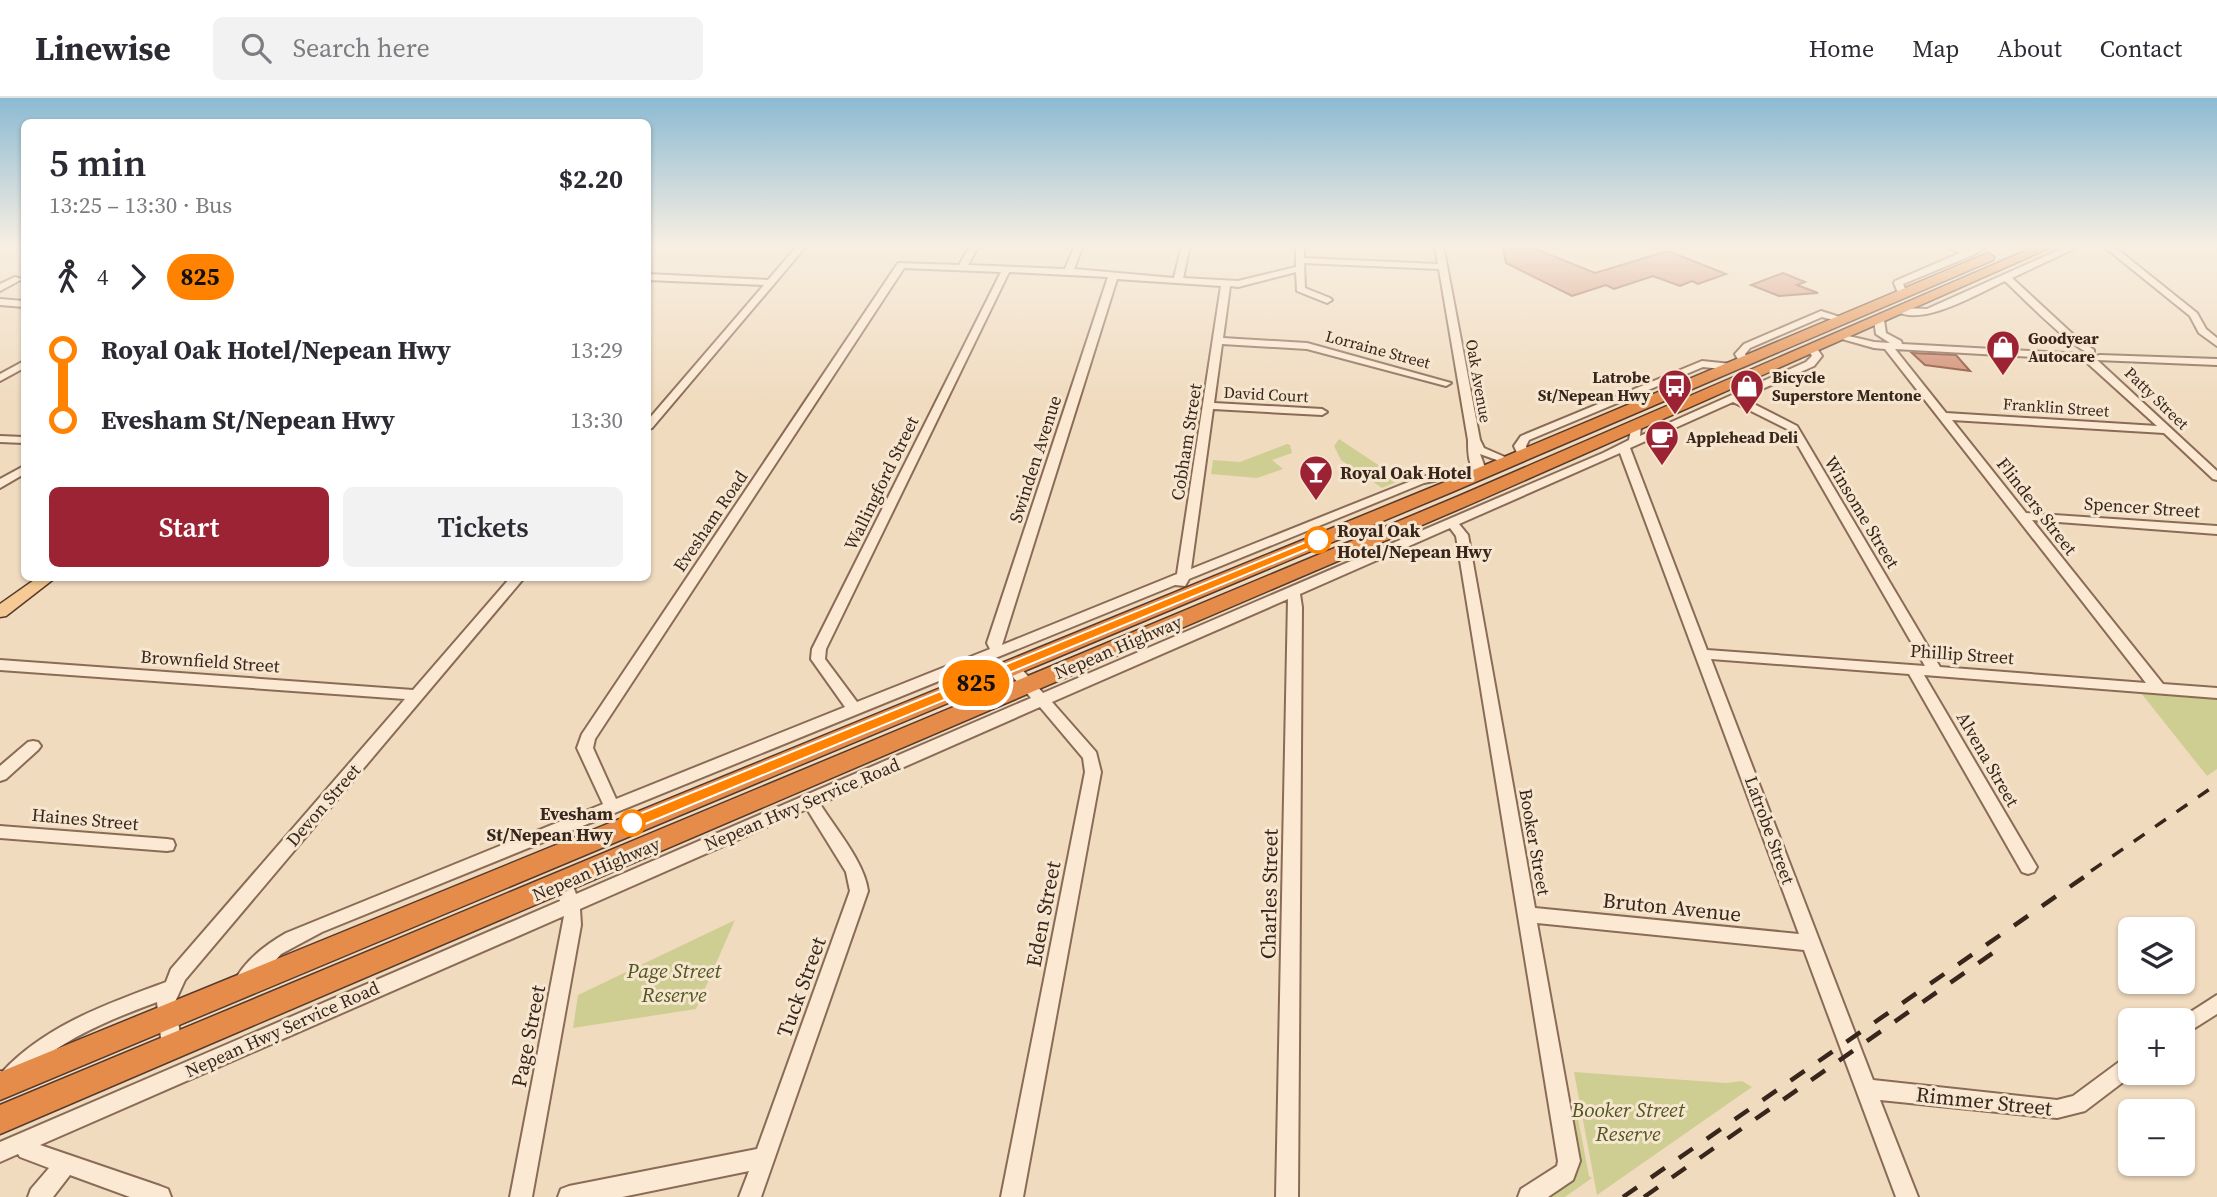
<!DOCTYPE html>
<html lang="en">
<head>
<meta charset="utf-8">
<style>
	body { margin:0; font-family:"Source Serif 4",serif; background:#f2f2f3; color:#2b2b33; height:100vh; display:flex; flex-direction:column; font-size:26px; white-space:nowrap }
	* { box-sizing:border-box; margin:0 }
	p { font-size:23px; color:#7c7c81 }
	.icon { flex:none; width:38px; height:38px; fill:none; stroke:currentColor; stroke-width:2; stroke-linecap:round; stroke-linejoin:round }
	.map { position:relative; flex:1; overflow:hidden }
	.details { position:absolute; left:21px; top:21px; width:630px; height:462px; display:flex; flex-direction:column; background:#fff; border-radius:10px; box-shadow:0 2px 5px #0004 }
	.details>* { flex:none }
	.badge { padding:0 14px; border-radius:23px; font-size:24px; line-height:46px }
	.tools { position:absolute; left:2118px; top:819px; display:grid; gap:14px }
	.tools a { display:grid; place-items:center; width:77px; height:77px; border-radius:10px; background:#fff; box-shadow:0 2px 5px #0004; font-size:35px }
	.map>.badge { position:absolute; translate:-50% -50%; box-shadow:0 0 0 4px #fff }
	.legs { display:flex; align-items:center; gap:10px; height:77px; padding:0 28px; font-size:23px }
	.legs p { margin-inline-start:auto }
	.summary { display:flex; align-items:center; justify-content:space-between; height:119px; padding:0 28px }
	h1 { font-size:38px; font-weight:600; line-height:52px }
	.action { display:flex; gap:14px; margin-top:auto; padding:14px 28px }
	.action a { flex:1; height:80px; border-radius:10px; background:#9c2334; color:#fff; font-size:28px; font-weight:600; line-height:80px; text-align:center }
	.action a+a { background:#f2f2f3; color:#2b2b33 }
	ul { padding:0 28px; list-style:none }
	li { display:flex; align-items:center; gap:24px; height:70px; font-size:26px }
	li i { display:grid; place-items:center; width:10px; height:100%; margin:0 9px; background:currentColor }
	li i::after { content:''; width:18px; height:18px; margin:-9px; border:5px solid; border-radius:50%; background:#fff }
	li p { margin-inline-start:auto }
	li:first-child i { background:linear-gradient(#0000 50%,currentColor 0) }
	li:last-child i { background:linear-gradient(currentColor 50%,#0000 0) }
	header { display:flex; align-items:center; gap:42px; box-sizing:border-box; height:98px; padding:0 35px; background:#fff; border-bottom:2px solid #e1e1e2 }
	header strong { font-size:33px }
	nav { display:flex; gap:38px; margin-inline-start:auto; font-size:24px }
	.search { width:490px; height:63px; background:#f2f2f3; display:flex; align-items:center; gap:18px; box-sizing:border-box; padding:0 24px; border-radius:10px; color:#7c7c81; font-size:26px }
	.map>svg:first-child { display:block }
	.green { fill:#cfce92 }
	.building { fill:#d18d72; stroke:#8a4f3b; stroke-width:2 }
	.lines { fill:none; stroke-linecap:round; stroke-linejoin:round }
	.minor-casing { stroke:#8a6b56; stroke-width:4 }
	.major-casing { stroke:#573a2b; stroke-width:3 }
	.highway-casing { stroke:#573a2b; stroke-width:3 }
	.minor { fill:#fbe9d3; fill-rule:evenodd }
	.major { fill:#f6ca94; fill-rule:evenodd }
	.highway { fill:#e58c4a; fill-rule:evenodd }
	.rail-far1 { stroke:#38261c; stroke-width:3.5; stroke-dasharray:13 13; stroke-linecap:butt }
	.rail { stroke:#38261c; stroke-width:4.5; stroke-dasharray:17 17; stroke-linecap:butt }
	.line-1 { fill:#ff8200; stroke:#fff; stroke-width:2 }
	.stop-1-dot { fill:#fff; stroke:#ff8200; stroke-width:3.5 }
	.labels { text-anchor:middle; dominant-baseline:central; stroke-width:6; stroke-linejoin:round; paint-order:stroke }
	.far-poi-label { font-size:16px; font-weight:bold; fill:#38261c; stroke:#f7e6cf; text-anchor:start }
	.far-street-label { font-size:16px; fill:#38261c; stroke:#f7e6cf }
	.street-label { font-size:18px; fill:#38261c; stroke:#f7e6cf }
	.poi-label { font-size:18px; font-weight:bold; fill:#38261c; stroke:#f7e6cf; text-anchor:start }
	.stop-label { font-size:18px; font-weight:bold; fill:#38261c; stroke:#f7e6cf; text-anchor:start }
	.near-street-label { font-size:21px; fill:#38261c; stroke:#f7e6cf }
	.near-park-label { font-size:21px; font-style:italic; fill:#505621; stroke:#f7e6cf }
</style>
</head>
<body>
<header>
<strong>Linewise</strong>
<div class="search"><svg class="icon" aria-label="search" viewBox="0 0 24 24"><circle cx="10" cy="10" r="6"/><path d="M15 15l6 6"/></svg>Search here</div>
<nav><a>Home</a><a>Map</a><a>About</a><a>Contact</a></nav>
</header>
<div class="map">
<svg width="2217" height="1099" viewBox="0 0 2217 1099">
	<rect width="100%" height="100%" fill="#f0dbbf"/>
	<!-- green -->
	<path class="green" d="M 1339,341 L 1401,382 L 1382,390 L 1341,362 L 1334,348 Z
		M 1287,346 L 1290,347 L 1292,355 L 1272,362 L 1283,371 L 1257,380 L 1211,376 L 1213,362 L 1240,364 Z
		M 2141,595 L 2217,601 L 2217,671 L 2207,678 Z
		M 735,822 L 696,911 L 573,930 L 578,897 Z
		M 1574,974 L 1726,985 L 1742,983 L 1752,989 L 1597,1097 Z
		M 1573,1015 L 1577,1015 L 1589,1078 L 1592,1080 L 1565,1099 L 1550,1099 C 1601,1066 1572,1062 1573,1015 Z"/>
	<!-- building -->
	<path class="building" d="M 1502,147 L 1526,147 L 1595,175 L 1668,153 L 1726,176 L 1698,186 L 1692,183 L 1680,188 L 1653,178 L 1614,191 L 1606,187 L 1572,198 L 1506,165 Z
		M 1783,175 L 1805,184 L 1797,187 L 1818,195 L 1779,198 L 1751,187 Z
		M 1912,255 L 1956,257 L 1970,273 L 1925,267 Z"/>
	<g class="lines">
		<!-- minor casing -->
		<g class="minor-casing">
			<path id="minor" d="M 798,147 L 807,147 L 652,330 L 648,331 L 648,322 L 764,187 L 648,182 L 648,176 L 768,182 Z
				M 971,147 L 979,147 L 968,167 L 1065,171 L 1075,147 L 1083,147 L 1074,171 L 1174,180 L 1182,147 L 1190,147 L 1183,180 L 1238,183 L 1296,169 L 1296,147 L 1304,147 L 1304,160 L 1438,166 L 1435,147 L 1443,147 L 1480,342 L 1484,350 L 1514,363 L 1508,366 L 1480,356 L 1487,375 L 1481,378 C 1468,372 1468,355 1468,342 L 1439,171 L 1304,165 L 1305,190 L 1330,200 L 1332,202 L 1327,205 L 1297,193 L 1296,174 L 1238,189 L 1230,188 L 1223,240 L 1307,245 L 1451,285 L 1446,288 L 1307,251 L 1222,246 L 1214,305 L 1322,311 L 1327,314 L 1322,317 L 1213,311 L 1191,471 L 1416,381 L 1443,374 L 1471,379 L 1471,383 L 1443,381 L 1424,385 L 1189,481 L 1185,488 L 1175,487 L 322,834 L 281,856 L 249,892 L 242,894 L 235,892 L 233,886 C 243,864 265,847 286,835 L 603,706 L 577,650 L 582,636 L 898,165 L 959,167 ZM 904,170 L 1001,174 L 812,551 L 811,561 L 845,609 L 616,701 L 593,650 L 595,641 ZM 1009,174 L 1108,179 L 987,545 L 990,551 L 857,604 L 825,561 L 826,551 ZM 1117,181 L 1221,188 L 1177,476 L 1002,547 Z
				M 1943,147 L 1956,147 L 1968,151 L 1977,147 L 1989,147 L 1973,157 L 1903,186 L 1907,195 L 1899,197 L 1894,185 L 1895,183 L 1960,155 Z
				M 2070,147 L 2082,147 L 2012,180 L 2078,241 L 2094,252 L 2094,256 C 2078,257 2020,197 2005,183 C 1979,195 1923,229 1896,213 L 1901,210 L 1927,211 Z
				M 2102,147 L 2112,147 L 2197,215 L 2206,231 L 2217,240 L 2217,248 L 2199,235 L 2190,218 Z
				M 15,179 L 22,181 L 0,193 L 0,186 Z
				M 0,201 L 24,203 L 24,209 L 0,207 Z
				M 1821,213 L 1846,221 L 1841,224 L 1822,219 L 1750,250 L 1745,256 L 1749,263 L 1748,265 L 1740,265 L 1735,256 L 1744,246 Z
				M 1879,219 L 1884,222 L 1886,235 L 1901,243 L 1902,246 L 2083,256 L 2096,261 L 2096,258 L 2100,257 L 2217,261 L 2217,267 L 2097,262 L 2217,373 L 2217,382 L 2213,381 L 2164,335 L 1952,322 L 2026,415 L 2217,428 L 2217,436 L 2032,422 L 2163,586 L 2217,590 L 2217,600 L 1924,577 L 2034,764 L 2037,769 L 2034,774 L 2028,776 L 2022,774 L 1909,576 L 1711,561 L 1873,982 L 2057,1002 L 2073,998 L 2123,961 L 2130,958 L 2130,975 L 2135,975 L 2085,1013 L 2057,1020 L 1880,1002 L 1918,1099 L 1896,1099 L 1804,852 L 1537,825 L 1580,1063 L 1573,1082 L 1548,1099 L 1518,1099 L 1521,1091 L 1557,1068 L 1558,1063 L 1456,438 L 1450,430 L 1300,496 L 1302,509 L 1298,1099 L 1276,1099 L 1288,501 L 1052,604 L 1096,654 L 1101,674 L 1023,1099 L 1001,1099 L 1085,674 L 1083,660 L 1040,609 L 820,706 C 835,730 865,765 868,793 L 761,1099 L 739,1099 L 749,1073 L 622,1099 L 558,1099 L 561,1091 L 569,1088 L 757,1051 L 850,793 L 846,774 L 807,711 L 580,811 L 581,827 L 532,1099 L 510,1099 L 564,818 L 40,1047 L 160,1088 L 168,1091 L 171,1099 L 130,1099 L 70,1077 L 53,1099 L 28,1099 L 31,1091 L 49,1070 L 20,1059 L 18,1056 L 0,1064 L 0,1044 L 560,803 L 555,785 L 558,780 L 564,778 L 570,780 L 576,796 L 1031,600 L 1007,572 L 1005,569 L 1007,566 L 1017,566 L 1043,595 L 1603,355 L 1629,342 L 1632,326 L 1640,326 L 1641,328 L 1640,338 L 1806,264 L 1812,258 L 1808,251 L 1813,248 L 1816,249 L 1822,258 L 1814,268 L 1742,300 L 1797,328 L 1940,569 L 2146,585 L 1885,251 L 1874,250 L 1835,239 L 1840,236 L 1874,244 L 1890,245 L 1876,236 L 1874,222 ZM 1895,251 L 2084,262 L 2157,328 L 1946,315 ZM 1733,304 L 1789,332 L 1925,568 L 1707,552 L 1630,350 ZM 1620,355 L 1799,836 L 1535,810 L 1468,437 L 1459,426 Z
				M 24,263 L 24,270 L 0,283 L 0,276 Z
				M 1702,263 L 1731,266 L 1736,269 L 1731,272 L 1703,269 L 1529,342 L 1526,348 L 1529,357 L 1527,359 L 1519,359 L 1514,348 L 1521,338 Z
				M 0,338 L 24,339 L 24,345 L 0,344 Z
				M 24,368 L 24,376 L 0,390 L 0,381 Z
				M 510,480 L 524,480 L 185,882 L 175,904 L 182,949 L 179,955 L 172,958 L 165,955 L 162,949 L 157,904 C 119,918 82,933 49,956 C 34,967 19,989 4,995 L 0,994 L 0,973 L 2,974 C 46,927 107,906 166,884 L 171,871 L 405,601 L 0,572 L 0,562 L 413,592 Z
				M 33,643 L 38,644 L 41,648 L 38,652 L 6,681 L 0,683 L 0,668 L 28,644 Z
				M 0,728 L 167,741 L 173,742 L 175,747 L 173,752 L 167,753 L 0,740 Z
				M 2217,897 L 2217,916 L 2182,938 L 2182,922 L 2178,922 Z"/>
		</g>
		<!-- major casing -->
		<g class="major-casing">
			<path id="major" d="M 37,480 L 55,480 L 6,518 L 0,519 L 0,506 Z"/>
		</g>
		<!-- highway casing -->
		<g class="highway-casing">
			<path id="highway" d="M 2039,147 L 2056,147 L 1471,406 L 0,1036 L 0,1007 L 1459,398 Z
				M 1988,155 L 1994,159 L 1993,162 L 1452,394 L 0,1002 L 0,974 L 1440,386 Z"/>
		</g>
		<!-- minor -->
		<use href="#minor" class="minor"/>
		<!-- major -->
		<use href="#major" class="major"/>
		<!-- highway -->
		<use href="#highway" class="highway"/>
		<!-- rail-far1 -->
		<path class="rail-far1" d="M 2091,773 L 2217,686"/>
		<!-- rail -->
		<path class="rail" d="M 1623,1099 L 2094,772
			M 1644,1099 L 1997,852"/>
	</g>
	<!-- sky -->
	<linearGradient id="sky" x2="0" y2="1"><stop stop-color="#8cbad3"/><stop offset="0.49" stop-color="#f8efe2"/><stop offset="1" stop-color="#f8efe2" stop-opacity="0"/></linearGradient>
	<rect width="2217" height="301" fill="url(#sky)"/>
	<!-- line-1 -->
	<path class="line-1" d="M 1318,439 L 1322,440 L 1322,445 L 638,729 L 632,731 L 624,725 L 627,721 Z"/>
	<!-- icons -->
	<defs>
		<g id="shop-pin" transform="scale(1.75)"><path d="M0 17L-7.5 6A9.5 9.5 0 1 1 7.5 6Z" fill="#9c2334" stroke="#f7e6cf"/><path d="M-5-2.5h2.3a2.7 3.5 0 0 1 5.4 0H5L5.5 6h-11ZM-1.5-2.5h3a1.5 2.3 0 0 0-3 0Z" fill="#fff"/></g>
		<g id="bus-pin" transform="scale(1.75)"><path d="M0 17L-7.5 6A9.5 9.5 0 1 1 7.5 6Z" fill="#9c2334" stroke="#f7e6cf"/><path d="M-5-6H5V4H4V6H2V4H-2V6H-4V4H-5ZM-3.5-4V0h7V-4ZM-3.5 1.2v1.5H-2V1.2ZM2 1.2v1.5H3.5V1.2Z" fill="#fff"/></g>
		<g id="cafe-pin" transform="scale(1.75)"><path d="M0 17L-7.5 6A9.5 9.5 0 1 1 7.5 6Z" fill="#9c2334" stroke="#f7e6cf"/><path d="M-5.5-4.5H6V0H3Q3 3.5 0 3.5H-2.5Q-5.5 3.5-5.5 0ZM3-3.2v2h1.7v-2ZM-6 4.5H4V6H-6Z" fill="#fff"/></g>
		<g id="bar-pin" transform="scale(1.75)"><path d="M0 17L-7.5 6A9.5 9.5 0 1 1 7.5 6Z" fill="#9c2334" stroke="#f7e6cf"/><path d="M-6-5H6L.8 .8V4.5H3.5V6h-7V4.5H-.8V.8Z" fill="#fff"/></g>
	</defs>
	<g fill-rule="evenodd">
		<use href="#shop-pin" x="2003" y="249"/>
		<use href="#bus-pin" x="1675" y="288"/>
		<use href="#shop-pin" x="1747" y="288"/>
		<use href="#cafe-pin" x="1662" y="339"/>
		<use href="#bar-pin" x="1316" y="374"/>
	</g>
	<!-- markers -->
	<g class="stop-1-dot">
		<circle cx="1318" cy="442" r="12"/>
		<circle cx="632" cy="725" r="12"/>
	</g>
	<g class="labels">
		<!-- far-poi labels -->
		<g class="far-poi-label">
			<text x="2028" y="240">Goodyear<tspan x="2028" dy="18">Autocare</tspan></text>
			<text x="1650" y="279" text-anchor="end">Latrobe<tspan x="1650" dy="18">St/Nepean Hwy</tspan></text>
			<text x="1772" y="279">Bicycle<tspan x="1772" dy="18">Superstore Mentone</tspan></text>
			<text x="1686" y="339">Applehead Deli</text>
		</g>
		<!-- far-street labels -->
		<g class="far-street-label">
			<text transform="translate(1378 251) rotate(15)">Lorraine Street</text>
			<text transform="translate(1479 283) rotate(80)">Oak Avenue</text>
			<text transform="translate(1266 296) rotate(3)">David Court</text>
			<text transform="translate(2157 300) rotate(44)">Patty Street</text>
			<text transform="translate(2056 309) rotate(4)">Franklin Street</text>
		</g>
		<!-- street labels -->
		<g class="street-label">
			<text transform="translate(1186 344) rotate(-81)">Cobham Street</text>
			<text transform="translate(1035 361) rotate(-72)">Swinden Avenue</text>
			<text transform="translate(881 385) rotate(-64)">Wallingford Street</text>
			<text transform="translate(2037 408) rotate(52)">Flinders Street</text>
			<text transform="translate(2142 409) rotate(4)">Spencer Street</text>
			<text transform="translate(1862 414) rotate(59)">Winsome Street</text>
			<text transform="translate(710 423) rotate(-56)">Evesham Road</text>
			<text transform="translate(1118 549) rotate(-23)">Nepean Highway</text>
			<text transform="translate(1962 556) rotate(4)">Phillip Street</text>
			<text transform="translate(210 563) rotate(4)">Brownfield Street</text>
			<text transform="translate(1988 661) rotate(60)">Alvena Street</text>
			<text transform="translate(802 706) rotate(-23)">Nepean Hwy Service Road</text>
			<text transform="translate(323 707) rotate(-49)">Devon Street</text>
			<text transform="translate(85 721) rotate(5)">Haines Street</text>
			<text transform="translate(1770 732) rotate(70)">Latrobe Street</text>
			<text transform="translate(1535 744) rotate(80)">Booker Street</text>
			<text transform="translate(596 771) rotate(-23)">Nepean Highway</text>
			<text transform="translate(282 931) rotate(-24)">Nepean Hwy Service Road</text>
		</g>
		<!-- poi labels -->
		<g class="poi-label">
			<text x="1340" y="374">Royal Oak Hotel</text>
		</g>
		<!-- stop labels -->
		<g class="stop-label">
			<text x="1337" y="432">Royal Oak<tspan x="1337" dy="21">Hotel/Nepean Hwy</tspan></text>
			<text x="613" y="715" text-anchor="end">Evesham<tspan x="613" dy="21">St/Nepean Hwy</tspan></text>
		</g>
		<!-- near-street labels -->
		<g class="near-street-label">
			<text transform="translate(1269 796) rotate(-89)">Charles Street</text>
			<text transform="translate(1672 809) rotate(6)">Bruton Avenue</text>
			<text transform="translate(1043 816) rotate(-79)">Eden Street</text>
			<text transform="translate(801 889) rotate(-70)">Tuck Street</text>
			<text transform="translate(528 938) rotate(-79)">Page Street</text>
			<text transform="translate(1984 1003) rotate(6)">Rimmer Street</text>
		</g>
		<!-- near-park labels -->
		<g class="near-park-label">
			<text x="674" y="872">Page Street<tspan x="674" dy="24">Reserve</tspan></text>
			<text x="1628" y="1011">Booker Street<tspan x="1628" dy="24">Reserve</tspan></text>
		</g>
	</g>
</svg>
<div class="tools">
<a><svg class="icon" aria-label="layers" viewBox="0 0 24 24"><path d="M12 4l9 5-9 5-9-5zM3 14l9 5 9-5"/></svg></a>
<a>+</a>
<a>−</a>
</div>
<b class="badge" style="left:976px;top:585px;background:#ff8200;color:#111">825</b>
<section class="details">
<div class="summary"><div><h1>5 min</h1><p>13:25 – 13:30 · Bus</p></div><b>$2.20</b></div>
<div class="legs"><svg class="icon" aria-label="walk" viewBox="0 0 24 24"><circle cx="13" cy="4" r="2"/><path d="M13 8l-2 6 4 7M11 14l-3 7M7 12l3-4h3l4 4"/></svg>4<svg class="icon" aria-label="forward" viewBox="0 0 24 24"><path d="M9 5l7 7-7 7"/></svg><b class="badge" style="background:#ff8200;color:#111">825</b></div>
<ul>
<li><i style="color:#ff8200"></i><b>Royal Oak Hotel/Nepean Hwy</b><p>13:29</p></li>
<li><i style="color:#ff8200"></i><b>Evesham St/Nepean Hwy</b><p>13:30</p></li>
</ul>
<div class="action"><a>Start</a><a>Tickets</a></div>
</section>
</div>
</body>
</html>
